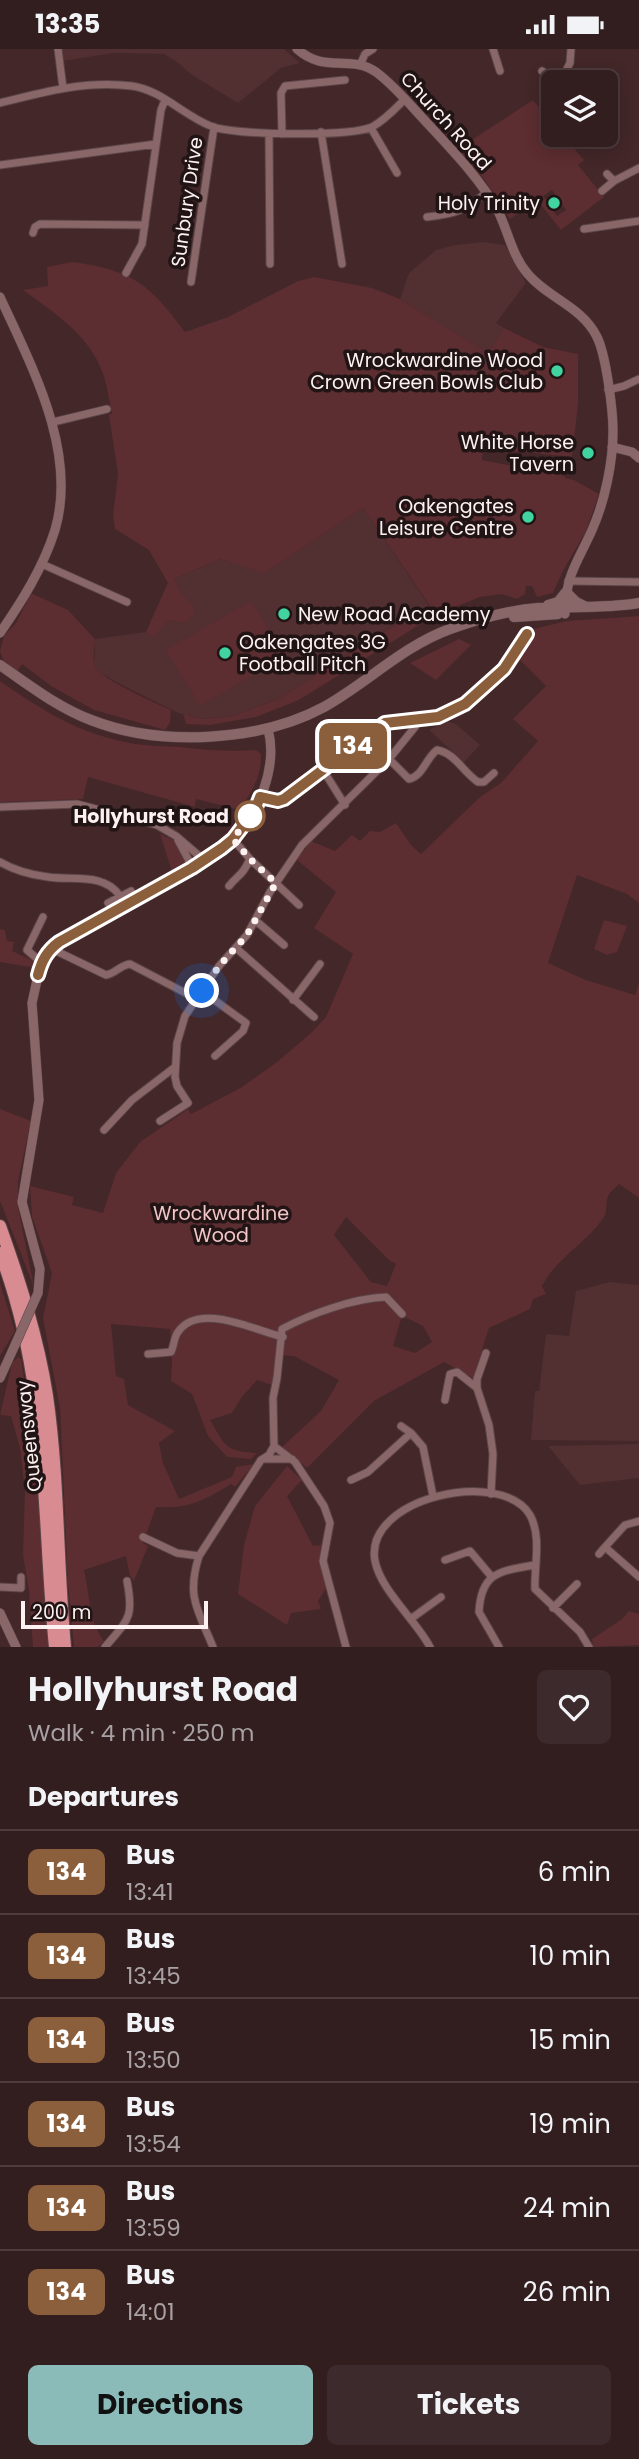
<!DOCTYPE html>
<html lang="en">
<head>
<meta charset="utf-8">
<style>
	body { margin:0; font-family:Poppins,sans-serif; background:#3d2a2c; color:#f1f3f6; height:100vh; display:flex; flex-direction:column; font-size:26px; white-space:nowrap }
	* { box-sizing:border-box; margin:0 }
	p { font-size:23px; color:#a8a2a4 }
	.icon { flex:none; width:38px; height:38px; fill:none; stroke:currentColor; stroke-width:2; stroke-linecap:round; stroke-linejoin:round }
	.map { position:relative; height:1598px; overflow:hidden }
	.side { display:flex; flex-direction:column; background:#321d1f; flex:1 }
	.side>* { flex:none }
	.badge { padding:0 14px; border-radius:10px; font-size:24px; line-height:46px }
	.controls { position:absolute; left:541px; top:21px; display:grid; gap:14px }
	.controls a { display:grid; place-items:center; width:77px; height:77px; border-radius:10px; background:#321d1f; box-shadow:0 4px 18px #0003,0 0 0 2px #4d3b3d; font-size:35px }
	.scale { position:absolute; left:21px; bottom:18px; width:187px; box-sizing:border-box; padding-left:7px; border:4px solid #fdf1f1; border-top:0; font-size:19px; line-height:24px; white-space:nowrap; color:#fdf1f1; -webkit-text-stroke:5px #211415; paint-order:stroke }
	.you { position:absolute; width:35px; height:35px; margin:-18px; border:5px solid #fff; border-radius:50%; background:#1a73e8; box-shadow:0 0 0 10px #1a73e833 }
	.map>.badge { position:absolute; translate:-50% -50%; box-shadow:0 0 0 4px #fff }
	h2 { padding:0 28px; font-size:26px; line-height:63px }
	.round { display:grid; place-items:center; flex:none; width:74px; height:74px; border-radius:10px; background:#3d2a2c }
	.headline { display:flex; align-items:center; justify-content:space-between; height:119px; padding:0 28px }
	h1 { font-size:33px; font-weight:700; line-height:52px }
	.action { display:flex; gap:14px; margin-top:auto; padding:14px 28px }
	.action a { flex:1; height:80px; border-radius:10px; background:#8bbbb9; color:#111; font-size:28px; font-weight:700; line-height:80px; text-align:center }
	.action a+a { background:#3d2a2c; color:#f1f3f6 }
	ul { padding:0; list-style:none }
	li { display:flex; align-items:center; gap:21px; height:84px; padding:0 28px; border-top:2px solid #4d3b3d }
	li div { flex:1 }
	li b { display:block; font-size:26px }
	li em { font-style:normal }
	li .badge { min-width:77px; font-weight:700; text-align:center }
	.status { display:flex; justify-content:space-between; align-items:center; height:49px; padding:0 35px; background:#321d1f; direction:ltr }
	.status svg { height:19px; fill:currentColor }
	.map>svg:first-child { display:block }
	.built { fill:#522f31 }
	.green { fill:#5c2d31; fill-rule:evenodd }
	.lines { fill:none; stroke-linecap:round; stroke-linejoin:round }
	.minor-casing { stroke:#5c4547; stroke-width:9 }
	.tertiary-casing { stroke:#5c4547; stroke-width:10 }
	.secondary-casing { stroke:#5c4547; stroke-width:11 }
	.trunk-casing { stroke:#5c4547; stroke-width:14 }
	.minor { stroke:#896769; stroke-width:7 }
	.tertiary { stroke:#896769; stroke-width:9 }
	.secondary { stroke:#896769; stroke-width:10 }
	.trunk { stroke:#d88c92; stroke-width:12 }
	.tertiary-bridge-casing { stroke:#5c4547; stroke-width:10; stroke-linecap:butt }
	.tertiary-bridge { stroke:#896769; stroke-width:9 }
	.line-casing { stroke:#fff; stroke-width:16 }
	.line { stroke:#8b5e3c; stroke-width:10 }
	.walk { stroke:#fdf1f1; stroke-width:7; stroke-dasharray:0 12.6 }
	.poi-dot { fill:#41d4a1; stroke:#211415; stroke-width:2.5 }
	.stop-dot { fill:#fff; stroke:#8b5e3c; stroke-width:3.5 }
	.labels { text-anchor:middle; dominant-baseline:central; stroke-width:7; stroke-linejoin:round; paint-order:stroke }
	.street-label { font-size:19px; fill:#fdf1f1; stroke:#211415 }
	.poi-label { font-size:19px; fill:#fdf1f1; stroke:#211415; text-anchor:end }
	.stop-label { font-size:19px; font-weight:bold; fill:#fdf1f1; stroke:#211415; text-anchor:end }
	.park-label { font-size:19px; fill:#f3c5c7; stroke:#211415 }
</style>
</head>
<body>
<div class="status"><b>13:35</b><svg viewBox="0 0 49 12"><path d="M0 12V9h3v3zM5 12V6h3v6zM10 12V3h3v9zM15 12V0h3v12zM26 1h20v11H26zM47 4h2v5h-2z"/></svg></div>
<div class="map">
<svg width="639" height="1598" viewBox="0 0 639 1598">
	<rect width="100%" height="100%" fill="#432729"/>
	<!-- built -->
	<path class="built" d="M 62,0 L 284,0 L 300,14 L 281,19 L 238,54 L 192,26 L 177,13 L 164,5 L 113,4 L 63,12 Z
		M 483,193 L 505,196 L 526,234 L 496,274 L 504,279 L 488,305 L 400,250 L 409,224 L 436,201 L 455,196 Z
		M 363,459 L 430,558 L 400,573 L 278,650 L 232,667 L 203,670 L 178,664 L 116,633 L 98,622 L 94,616 L 95,590 L 146,583 L 168,534 L 174,530 L 220,510 L 264,523 Z
		M 447,672 L 456,675 L 480,696 L 464,713 L 429,681 Z
		M 609,1233 L 639,1236 L 639,1392 L 531,1391 L 535,1342 L 539,1342 L 546,1285 L 569,1287 L 576,1242 Z
		M 639,1395 L 639,1429 L 580,1436 L 548,1397 Z"/>
	<!-- green -->
	<path class="green" d="M 533,51 L 553,74 L 553,86 L 563,86 L 584,111 L 578,116 L 604,148 L 561,181 L 537,151 L 510,170 L 484,130 L 458,100 ZM 552,141 L 566,161 L 557,167 L 543,147 Z
		M 72,213 C 132,221 149,234 185,283 L 228,268 L 298,232 L 314,228 L 372,239 L 400,250 L 488,304 L 504,279 L 543,298 L 578,305 L 578,355 L 572,408 L 483,399 L 482,411 L 565,427 L 565,429 L 574,431 L 599,445 L 586,482 L 563,522 L 553,544 L 537,548 L 532,537 L 526,537 L 525,545 L 517,550 L 502,545 L 480,548 L 435,566 L 299,651 L 256,668 L 210,676 L 186,675 L 183,665 L 203,670 L 232,667 L 278,650 L 400,573 L 430,557 L 363,459 L 264,524 L 220,510 L 174,530 L 181,543 L 194,558 L 193,567 L 184,574 L 168,571 L 154,588 L 146,583 L 168,534 L 149,501 L 115,480 L 113,466 L 118,425 L 109,366 L 112,364 C 109,351 107,335 102,322 C 88,285 53,263 23,241 L 48,237 L 47,218 Z
		M 31,544 L 68,561 L 95,590 C 95,598 92,609 95,617 C 100,630 156,654 171,661 L 170,674 L 165,681 L 94,661 L 51,637 L 22,615 L 16,624 L 4,613 L 0,602 L 4,587 L 16,574 Z
		M 251,552 L 285,607 L 200,657 L 166,601 Z
		M 639,567 L 639,854 L 627,845 L 577,826 L 548,914 L 586,931 L 635,946 L 639,934 L 639,1149 L 619,1135 C 616,1138 610,1143 608,1147 C 605,1154 608,1162 604,1168 C 586,1195 558,1207 542,1237 L 546,1245 L 533,1250 L 530,1260 L 489,1279 L 473,1329 L 444,1313 L 374,1352 L 307,1419 L 282,1398 L 321,1362 L 339,1331 L 294,1307 L 277,1306 L 272,1336 L 257,1331 L 242,1348 L 232,1364 L 210,1371 C 226,1398 225,1402 257,1404 L 251,1410 L 227,1408 L 208,1387 L 192,1345 L 171,1332 L 172,1313 L 170,1280 L 111,1275 L 116,1327 L 124,1330 L 128,1356 L 175,1382 L 159,1394 L 163,1414 L 179,1450 L 232,1428 L 236,1418 L 254,1415 L 235,1438 L 231,1435 C 204,1452 188,1460 156,1458 L 143,1494 L 148,1497 L 134,1532 L 130,1527 L 126,1507 L 84,1521 C 90,1545 88,1571 104,1592 L 98,1598 L 74,1598 L 68,1534 L 60,1359 L 43,1269 L 52,1224 L 32,1168 L 30,1137 L 74,1148 L 72,1156 L 103,1164 L 116,1124 L 140,1093 L 188,1060 L 191,1065 L 242,1038 L 277,1013 L 311,984 L 326,968 L 353,905 L 314,879 L 336,843 L 297,811 L 311,792 L 335,802 L 352,786 L 360,792 L 370,782 L 380,783 L 396,774 L 411,796 L 421,805 L 480,748 L 501,734 L 538,692 L 513,670 L 546,637 L 518,609 L 534,580 L 566,572 ZM 346,1168 L 389,1211 L 396,1215 L 387,1237 L 371,1233 L 334,1186 ZM 402,1267 L 423,1277 L 432,1293 L 415,1304 L 393,1297 Z
		M 459,590 L 471,596 L 436,631 L 410,614 Z
		M 0,632 C 36,657 76,683 121,692 C 140,697 161,697 180,698 C 205,701 231,703 256,701 L 261,705 C 262,728 251,743 240,761 L 196,750 L 195,758 L 88,728 L 83,750 L 0,753 Z
		M 160,785 L 173,791 L 187,815 L 172,823 Z
		M 604,871 L 627,877 L 617,903 L 607,906 L 594,900 Z
		M 0,880 L 5,881 L 7,892 L 14,893 L 12,902 L 38,914 L 36,919 L 0,913 Z
		M 0,1060 L 31,1072 L 18,1132 L 18,1158 L 34,1238 L 0,1152 Z
		M 0,1234 L 15,1282 L 0,1307 Z
		M 18,1308 L 21,1310 L 37,1410 L 49,1598 L 33,1598 L 29,1542 L 23,1506 L 25,1442 L 20,1399 L 11,1367 L 0,1366 L 12,1314 Z
		M 287,1417 L 302,1431 L 287,1447 L 313,1497 L 321,1496 L 319,1512 L 326,1539 L 318,1552 L 321,1560 L 291,1564 L 287,1576 L 238,1545 L 244,1496 L 255,1457 Z
		M 629,1562 L 639,1565 L 639,1596 L 593,1598 L 592,1590 L 622,1570 Z"/>
	<g class="lines">
		<!-- minor casing -->
		<g class="minor-casing">
			<path id="minor" d="M 58,0 L 63,39
				M 493,0 L 500,22
				M 360,16 L 365,5 L 373,0
				M 542,22 L 558,33
				M 560,33 L 570,14 L 571,0
				M 0,54 C 43,43 87,31 132,37 C 162,41 185,68 213,78 C 238,86 349,88 372,78 C 385,71 395,60 405,50
				M 371,79 L 397,124
				M 321,83 L 342,215
				M 269,85 L 270,215
				M 282,85 L 281,44 L 285,37 L 345,31
				M 0,116 L 156,95
				M 614,132 L 639,119
				M 602,142 L 614,132 L 607,125
				M 427,168 C 456,165 463,162 486,144
				M 584,180 L 639,172
				M 33,184 L 35,178 L 40,175 L 145,176
				M 126,224 L 142,195 L 161,61 L 165,51
				M 191,233 L 214,78
				M 608,341 L 624,337 L 639,330
				M 53,373 L 107,360
				M 42,515 L 127,553
				M 568,532 L 639,533
				M 389,710 L 409,730 C 423,727 426,709 437,701 C 455,704 463,723 478,733 L 484,733 L 494,724
				M 323,721 L 345,756
				M 260,748 L 278,752 L 284,750 L 385,674 L 438,668 L 465,655 L 504,620 L 527,585
				M 0,758 L 77,755 L 157,776 L 176,787 L 204,811
				M 233,790 L 250,810 L 299,856
				M 178,791 L 193,819
				M 0,813 C 14,821 31,826 48,828 C 72,832 104,823 120,847
				M 229,837 C 239,825 242,827 250,810
				M 108,854 L 131,842
				M 255,871 L 284,896
				M 50,899 L 106,926 C 115,925 120,916 130,915 L 197,950
				M 236,899 L 314,968
				M 41,913 L 27,901 L 43,868
				M 202,942 L 246,974 L 243,982 L 215,1007
				M 293,951 L 320,915
				M 160,1072 L 188,1054 L 177,1037 L 175,1028 L 177,994 L 185,967 L 219,917 L 247,886 L 270,843 L 302,796 L 389,710 L 415,678 L 418,670
				M 104,1081 L 132,1051 L 175,1018
				M 486,1304 L 477,1330 L 477,1339 L 489,1376 L 493,1405 L 491,1445
				M 148,1305 L 171,1303 C 174,1297 174,1288 178,1283 C 199,1252 256,1282 283,1288
				M 445,1351 L 450,1325 L 457,1323 L 477,1339
				M 401,1377 L 411,1384
				M 265,1410 L 292,1410
				M 351,1431 L 368,1423 L 411,1384 L 423,1398 L 433,1447
				M 143,1488 L 177,1504 L 199,1507
				M 605,1498 L 625,1476 L 639,1472
				M 599,1505 L 605,1498 L 639,1528
				M 445,1511 L 470,1502 L 491,1527
				M 0,1538 L 21,1539 L 21,1528
				M 553,1559 L 577,1535
				M 412,1569 L 441,1548
				M 105,1598 C 129,1570 134,1568 127,1532
				M 213,1598 C 198,1561 186,1548 199,1507 L 261,1411 L 269,1406 L 274,1397
				M 346,1598 L 323,1512 L 330,1474 L 324,1457 L 295,1413 L 274,1397 L 273,1349 L 277,1329 L 282,1280 C 310,1265 354,1249 386,1248 L 402,1265
				M 430,1598 C 416,1571 381,1542 375,1512 C 363,1449 501,1418 530,1466 C 542,1488 534,1517 535,1540 L 580,1583 L 589,1598
				M 499,1598 L 479,1563 C 481,1523 500,1522 534,1516"/>
		</g>
		<!-- tertiary casing -->
		<g class="tertiary-casing">
			<path id="tertiary" d="M 297,0 C 325,25 350,5 376,23 C 395,37 412,58 428,75 C 453,102 480,130 498,162 C 508,182 512,206 527,224 C 547,249 582,257 597,288 C 606,306 613,361 613,382 C 613,413 605,452 592,481 C 577,515 566,524 565,565
				M 0,248 C 32,318 78,403 55,481 C 43,519 22,552 0,584
				M 612,398 L 632,403 L 639,409
				M 38,1244 L 40,1220 L 22,1153 L 39,1051 L 32,954 L 41,913 L 50,899 L 59,893 C 94,874 129,855 163,836 C 186,823 211,810 231,792 C 259,766 278,717 268,680
				M 0,1329 L 15,1296
				M 0,1564 L 16,1598"/>
		</g>
		<!-- secondary casing -->
		<g class="secondary-casing">
			<path id="secondary" d="M 548,556 L 558,553 L 566,543 L 576,553 L 586,558
				M 514,568 L 558,565
				M 0,616 C 29,636 57,658 91,671 C 160,698 259,693 324,658 C 367,634 403,597 450,580 C 478,570 509,561 538,559 C 572,557 605,560 639,554"/>
		</g>
		<!-- trunk casing -->
		<g class="trunk-casing">
			<path id="trunk" d="M 0,1177 C 20,1233 38,1289 47,1347 C 59,1430 57,1515 65,1598
				M 0,1204 C 49,1330 42,1466 55,1598"/>
		</g>
		<!-- minor -->
		<use href="#minor" class="minor"/>
		<!-- tertiary -->
		<use href="#tertiary" class="tertiary"/>
		<!-- secondary -->
		<use href="#secondary" class="secondary"/>
		<!-- trunk -->
		<use href="#trunk" class="trunk"/>
		<!-- tertiary-bridge casing -->
		<g class="tertiary-bridge-casing">
			<path id="tertiary-bridge" d="M 15,1296 L 38,1244"/>
		</g>
		<!-- tertiary-bridge -->
		<use href="#tertiary-bridge" class="tertiary-bridge"/>
	</g>
	<g class="lines">
		<!-- line casing -->
		<g class="line-casing">
			<path id="line" d="M 38,926 C 42,911 47,902 59,893 L 192,819 L 222,799 L 233,790 L 255,761 L 260,748 L 278,752 L 284,750 L 385,674 L 438,668 L 465,655 L 504,620 L 527,585"/>
		</g>
		<!-- line -->
		<use href="#line" class="line"/>
		<!-- walk -->
		<path class="walk" d="M 202,942 L 219,917 L 247,886 L 276,834 L 250,810 L 233,790 L 255,761 L 250,767"/>
	</g>
	<!-- markers -->
	<g class="poi-dot">
		<circle cx="554" cy="154" r="7"/>
		<circle cx="557" cy="322" r="7"/>
		<circle cx="588" cy="404" r="7"/>
		<circle cx="528" cy="468" r="7"/>
		<circle cx="284" cy="565" r="7"/>
		<circle cx="225" cy="604" r="7"/>
	</g>
	<circle class="stop-dot" cx="250" cy="767" r="14"/>
	<g class="labels">
		<!-- street labels -->
		<g class="street-label">
			<text transform="translate(446 72) rotate(48)">Church Road</text>
			<text transform="translate(187 153) rotate(-82)">Sunbury Drive</text>
			<text transform="translate(29 1387) rotate(-96)">Queensway</text>
		</g>
		<!-- poi labels -->
		<g class="poi-label">
			<text x="540" y="154">Holy Trinity</text>
			<text x="543" y="311">Wrockwardine Wood<tspan x="543" dy="22">Crown Green Bowls Club</tspan></text>
			<text x="574" y="393">White Horse<tspan x="574" dy="22">Tavern</tspan></text>
			<text x="514" y="457">Oakengates<tspan x="514" dy="22">Leisure Centre</tspan></text>
			<text x="298" y="565" text-anchor="start">New Road Academy</text>
			<text x="239" y="593" text-anchor="start">Oakengates 3G<tspan x="239" dy="22">Football Pitch</tspan></text>
		</g>
		<!-- stop labels -->
		<g class="stop-label">
			<text x="229" y="767">Hollyhurst Road</text>
		</g>
		<!-- park labels -->
		<g class="park-label">
			<text x="221" y="1164">Wrockwardine<tspan x="221" dy="22">Wood</tspan></text>
		</g>
	</g>
</svg>
<div class="controls">
<a><svg class="icon" aria-label="layers" viewBox="0 0 24 24"><path d="M12 4l9 5-9 5-9-5zM3 14l9 5 9-5"/></svg></a>
</div>
<div class="scale">200 m</div>
<div class="you" style="left:202px;top:942px"></div>
<b class="badge" style="left:353px;top:697px;background:#8b5e3c;color:#fff">134</b>
</div>
<section class="side">
<div class="headline"><div><h1>Hollyhurst Road</h1><p>Walk · 4 min · 250 m</p></div><a class="round"><svg class="icon" aria-label="heart" viewBox="0 0 24 24"><path d="M12 20l-8-8c-3-5 5-10 8-4 3-6 11-1 8 4z"/></svg></a></div>
<h2>Departures</h2>
<ul>
<li><span class="badge" style="background:#8b5e3c;color:#fff">134</span><div><b>Bus</b><p>13:41</p></div><em>6 min</em></li>
<li><span class="badge" style="background:#8b5e3c;color:#fff">134</span><div><b>Bus</b><p>13:45</p></div><em>10 min</em></li>
<li><span class="badge" style="background:#8b5e3c;color:#fff">134</span><div><b>Bus</b><p>13:50</p></div><em>15 min</em></li>
<li><span class="badge" style="background:#8b5e3c;color:#fff">134</span><div><b>Bus</b><p>13:54</p></div><em>19 min</em></li>
<li><span class="badge" style="background:#8b5e3c;color:#fff">134</span><div><b>Bus</b><p>13:59</p></div><em>24 min</em></li>
<li><span class="badge" style="background:#8b5e3c;color:#fff">134</span><div><b>Bus</b><p>14:01</p></div><em>26 min</em></li>
</ul>
<div class="action"><a>Directions</a><a>Tickets</a></div>
</section>
</body>
</html>
